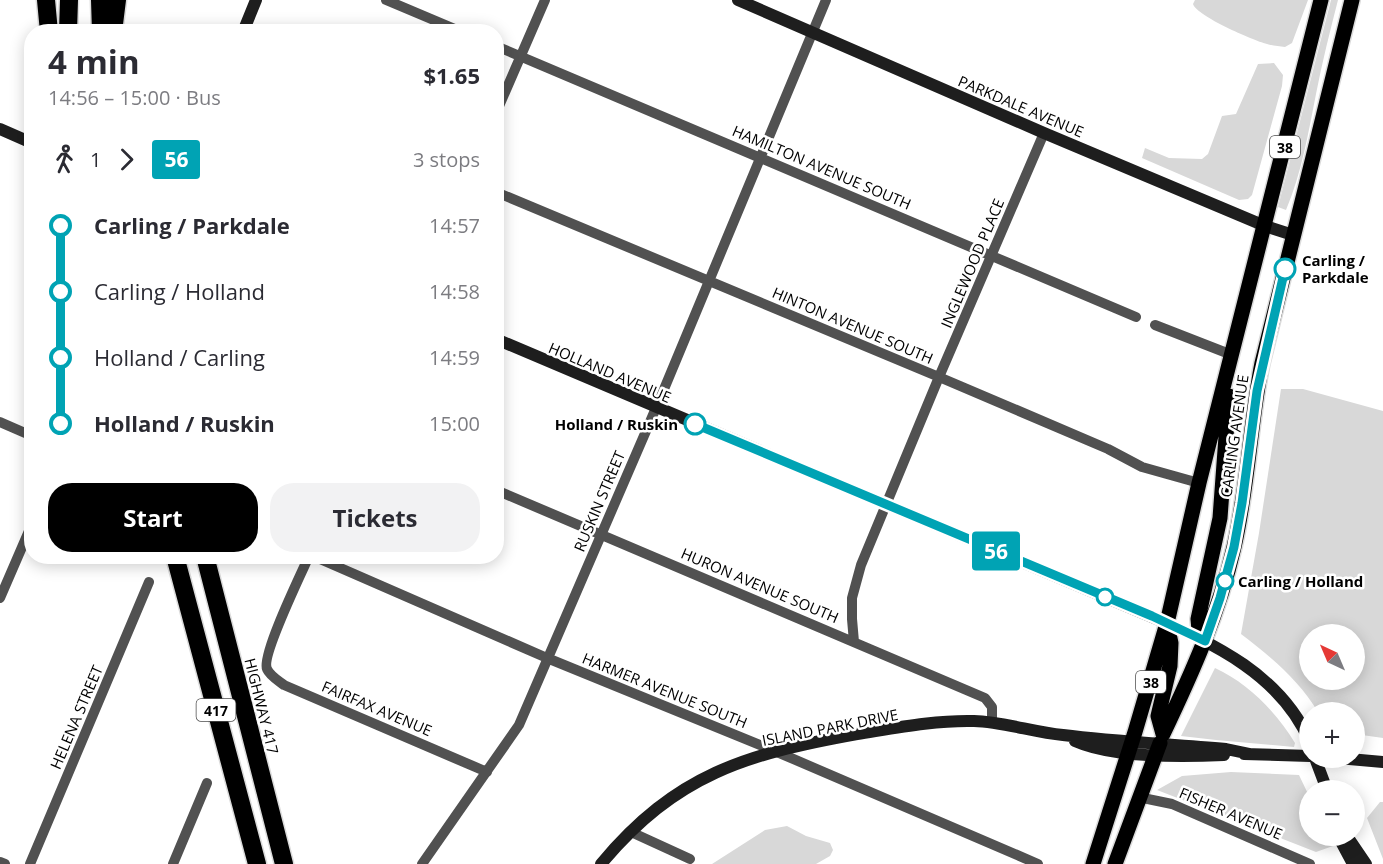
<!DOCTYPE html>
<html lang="en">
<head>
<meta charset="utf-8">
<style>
	body { margin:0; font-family:"Open Sans",sans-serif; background:#f2f2f3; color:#2b2b33; height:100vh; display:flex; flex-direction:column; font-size:22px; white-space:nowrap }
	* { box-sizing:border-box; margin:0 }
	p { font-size:20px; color:#7c7c81 }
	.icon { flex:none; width:33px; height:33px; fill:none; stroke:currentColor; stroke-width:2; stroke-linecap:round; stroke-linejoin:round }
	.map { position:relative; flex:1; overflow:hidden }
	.sheet { position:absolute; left:24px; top:24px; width:480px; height:540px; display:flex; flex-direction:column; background:#fff; border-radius:24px; box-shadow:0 3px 15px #0003 }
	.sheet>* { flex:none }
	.badge { padding:0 12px; border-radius:4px; font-size:21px; line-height:39px }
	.needle { width:39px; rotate:316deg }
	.tools { position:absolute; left:1299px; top:624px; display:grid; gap:12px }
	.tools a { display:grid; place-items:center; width:66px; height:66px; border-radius:50%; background:#fff; box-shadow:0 3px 15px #0003; font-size:30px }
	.map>.badge { position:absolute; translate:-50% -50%; box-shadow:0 0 0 3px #fff }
	.legs { display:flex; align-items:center; gap:9px; height:66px; padding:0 24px; font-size:20px }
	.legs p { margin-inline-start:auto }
	.overview { display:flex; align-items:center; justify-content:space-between; height:102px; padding:0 24px }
	h1 { font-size:33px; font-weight:700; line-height:45px }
	.button { display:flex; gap:12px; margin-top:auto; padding:12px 24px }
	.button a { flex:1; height:69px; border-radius:24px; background:#000; color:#fff; font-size:24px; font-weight:700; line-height:69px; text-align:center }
	.button a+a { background:#f2f2f3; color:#2b2b33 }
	ul { padding:0 24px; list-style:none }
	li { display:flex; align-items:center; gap:21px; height:66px; font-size:22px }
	li i { display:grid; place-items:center; width:9px; height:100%; margin:0 8px; background:currentColor }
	li i::after { content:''; width:15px; height:15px; margin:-8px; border:4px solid; border-radius:50%; background:#fff }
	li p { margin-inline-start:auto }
	li:first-child i { background:linear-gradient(#0000 50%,currentColor 0) }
	li:last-child i { background:linear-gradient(currentColor 50%,#0000 0) }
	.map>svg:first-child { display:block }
	.green { fill:#d8d8d8; fill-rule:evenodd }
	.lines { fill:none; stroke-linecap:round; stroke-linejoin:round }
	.primary-casing { stroke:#dbdbdb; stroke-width:18 }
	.highway-casing { stroke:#dbdbdb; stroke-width:21 }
	.street { stroke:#515151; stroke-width:10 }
	.secondary { stroke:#1e1e1e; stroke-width:12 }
	.primary { stroke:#000; stroke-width:15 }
	.highway { stroke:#000; stroke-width:18 }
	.line-1-casing { stroke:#fff; stroke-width:14 }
	.line-1 { stroke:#00a3b4; stroke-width:9 }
	.stop-1-dot { fill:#fff; stroke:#00a3b4; stroke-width:3 }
	.labels { text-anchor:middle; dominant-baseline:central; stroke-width:5; stroke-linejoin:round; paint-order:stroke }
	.shield { fill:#fff; stroke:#4c4c4c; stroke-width:1.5 }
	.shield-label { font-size:14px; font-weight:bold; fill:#000 }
	.street-label { font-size:15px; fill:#000; stroke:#fff }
	.stop-label { font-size:15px; font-weight:bold; fill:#000; stroke:#fff; text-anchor:start }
</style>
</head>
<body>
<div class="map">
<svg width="1383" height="864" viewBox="0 0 1383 864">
	<rect width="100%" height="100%" fill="#fff"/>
	<!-- green -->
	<path class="green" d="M 1195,0 L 1308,0 L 1292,43 L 1285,47 C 1279,46 1273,46 1267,44 C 1252,40 1197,16 1193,4 Z
		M 1331,0 L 1338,0 C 1330,31 1322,63 1316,94 C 1308,134 1302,172 1286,210 L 1278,207 Z
		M 1274,63 L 1283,75 L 1282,86 L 1252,195 L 1248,199 L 1239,200 L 1142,158 L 1145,148 L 1169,158 L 1202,159 L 1208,154 L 1222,116 L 1236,114 L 1258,64 Z
		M 1281,389 L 1303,389 L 1383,411 L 1383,738 L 1355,734 L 1354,712 L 1318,712 C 1299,680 1270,656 1241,634 L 1259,533 ZM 1310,634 L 1354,634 L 1354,680 L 1310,680 Z
		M 1215,668 C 1248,683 1276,712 1295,743 L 1294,747 L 1216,740 L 1181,736 Z
		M 1231,772 L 1299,775 L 1309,796 L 1310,836 L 1328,836 L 1333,846 L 1316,852 L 1157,790 L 1182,776 Z
		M 1380,802 L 1383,802 L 1383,859 L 1367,818 Z
		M 787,826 L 806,836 L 830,843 L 833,850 L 830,856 L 816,864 L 712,864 L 765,830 Z"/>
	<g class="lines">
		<!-- primary casing -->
		<g class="primary-casing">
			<path id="primary" d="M 1205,641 L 1199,630 L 1198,619 L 1220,518 L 1229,396
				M 1163,734 C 1192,673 1219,613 1234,547 C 1248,487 1250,424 1262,363 L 1352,0
				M 1163,734 L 1158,716 L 1170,666 L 1171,643 L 1168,629
				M 1093,864 L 1135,732 L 1167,623 L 1199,483 L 1321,0
				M 1115,864 L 1160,743"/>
		</g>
		<!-- highway casing -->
		<g class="highway-casing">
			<path id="highway" d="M 46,0 L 49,32
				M 100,0 L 101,32
				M 68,32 L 69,0
				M 113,32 L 117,0
				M 175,556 L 257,864
				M 205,556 L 284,864"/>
		</g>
		<!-- street -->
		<path class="street" d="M 386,0 L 462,32
			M 496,46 L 1136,317
			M 496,113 L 545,0
			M 496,192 L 939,377 L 1108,449 L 1142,467 L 1199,483
			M 1155,325 L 1232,355
			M 0,422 L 32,436
			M 496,490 L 985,698 L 992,707 L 992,723
			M 309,556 C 301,574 261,656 267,669 C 270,676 279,681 284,685 L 487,772
			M 313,556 L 547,658 L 777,752 L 1038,864
			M 0,598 L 32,524
			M 854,642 L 852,619 L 852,598 L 861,565 L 939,377 L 1044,133
			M 1138,797 L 1172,804 L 1310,864
			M 631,832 L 690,859
			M 0,862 L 5,864
			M 30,864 L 149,582
			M 173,864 L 207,783
			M 422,864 L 519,725 L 662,394 L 826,0"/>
		<!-- secondary -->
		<path class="secondary" d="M 738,0 L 1044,133 L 1265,226 L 1293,235
			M 243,32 L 256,0
			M 0,129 L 32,143
			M 496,339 L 1152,617 C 1215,644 1281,675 1310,742
			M 1075,741 C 1113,758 1182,757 1224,755
			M 1244,754 L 1310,756
			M 1315,758 L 1327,790
			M 1338,758 L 1383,762
			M 1338,836 L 1353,864
			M 1347,836 L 1366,864
			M 601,864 C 676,774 746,754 857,734 C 895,728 935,720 974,721 C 1004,722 1033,732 1063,735 C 1117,742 1172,744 1226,749 L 1250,754"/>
		<!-- primary -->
		<use href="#primary" class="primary"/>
		<!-- highway -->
		<use href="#highway" class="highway"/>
	</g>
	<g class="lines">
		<!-- line-1 casing -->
		<g class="line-1-casing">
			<path id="line-1" d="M 695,424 L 1152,616 L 1205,641 L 1220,598 L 1234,547 L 1242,503 L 1257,391 L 1285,269"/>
		</g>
		<!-- line-1 -->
		<use href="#line-1" class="line-1"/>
	</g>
	<!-- markers -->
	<g class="stop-1-dot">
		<circle cx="1285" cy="269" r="10"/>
		<circle cx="695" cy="424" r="10"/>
		<circle cx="1225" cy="581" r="8"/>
		<circle cx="1105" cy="597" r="8"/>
	</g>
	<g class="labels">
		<!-- shield labels -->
		<g class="shield">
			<rect x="1270" y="136" width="30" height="22" rx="4.5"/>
			<rect x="1136" y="671" width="30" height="22" rx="4.5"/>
			<rect x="196.5" y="699" width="39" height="22" rx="4.5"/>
		</g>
		<g class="shield-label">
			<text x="1285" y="147">38</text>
			<text x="1151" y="682">38</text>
			<text x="216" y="710">417</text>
		</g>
		<!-- street labels -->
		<g class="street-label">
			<text transform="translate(1021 106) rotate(23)">PARKDALE AVENUE</text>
			<text transform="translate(822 167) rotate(23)">HAMILTON AVENUE SOUTH</text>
			<text transform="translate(972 263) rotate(-67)">INGLEWOOD PLACE</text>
			<text transform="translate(853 325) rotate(23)">HINTON AVENUE SOUTH</text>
			<text transform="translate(610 372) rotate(23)">HOLLAND AVENUE</text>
			<text transform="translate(1234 436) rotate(-82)">CARLING AVENUE</text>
			<text transform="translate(599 501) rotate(-67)">RUSKIN STREET</text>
			<text transform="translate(760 585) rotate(23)">HURON AVENUE SOUTH</text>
			<text transform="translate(665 690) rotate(22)">HARMER AVENUE SOUTH</text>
			<text transform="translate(262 706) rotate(76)">HIGHWAY 417</text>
			<text transform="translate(377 708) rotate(23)">FAIRFAX AVENUE</text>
			<text transform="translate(76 717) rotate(-67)">HELENA STREET</text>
			<text transform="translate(830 727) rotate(-11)">ISLAND PARK DRIVE</text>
			<text transform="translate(1231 813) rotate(23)">FISHER AVENUE</text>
		</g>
		<!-- stop labels -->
		<g class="stop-label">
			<text x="1302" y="260">Carling /<tspan x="1302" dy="17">Parkdale</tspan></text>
			<text x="678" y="424" text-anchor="end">Holland / Ruskin</text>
			<text x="1238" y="581">Carling / Holland</text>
		</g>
	</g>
</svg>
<div class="tools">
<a><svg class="needle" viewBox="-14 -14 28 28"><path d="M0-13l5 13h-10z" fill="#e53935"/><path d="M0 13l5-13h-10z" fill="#7c7c81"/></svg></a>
<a>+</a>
<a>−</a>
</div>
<b class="badge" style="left:996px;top:551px;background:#00a3b4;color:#fff">56</b>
<section class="sheet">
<div class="overview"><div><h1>4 min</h1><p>14:56 – 15:00 · Bus</p></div><b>$1.65</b></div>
<div class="legs"><svg class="icon" aria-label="walk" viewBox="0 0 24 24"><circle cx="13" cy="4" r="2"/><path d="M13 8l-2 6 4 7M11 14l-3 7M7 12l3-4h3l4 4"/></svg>1<svg class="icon" aria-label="forward" viewBox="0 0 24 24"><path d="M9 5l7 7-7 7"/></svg><b class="badge" style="background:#00a3b4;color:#fff">56</b><p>3 stops</p></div>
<ul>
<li><i style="color:#00a3b4"></i><b>Carling / Parkdale</b><p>14:57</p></li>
<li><i style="color:#00a3b4"></i><span>Carling / Holland</span><p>14:58</p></li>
<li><i style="color:#00a3b4"></i><span>Holland / Carling</span><p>14:59</p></li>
<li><i style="color:#00a3b4"></i><b>Holland / Ruskin</b><p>15:00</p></li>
</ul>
<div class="button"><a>Start</a><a>Tickets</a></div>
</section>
</div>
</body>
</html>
